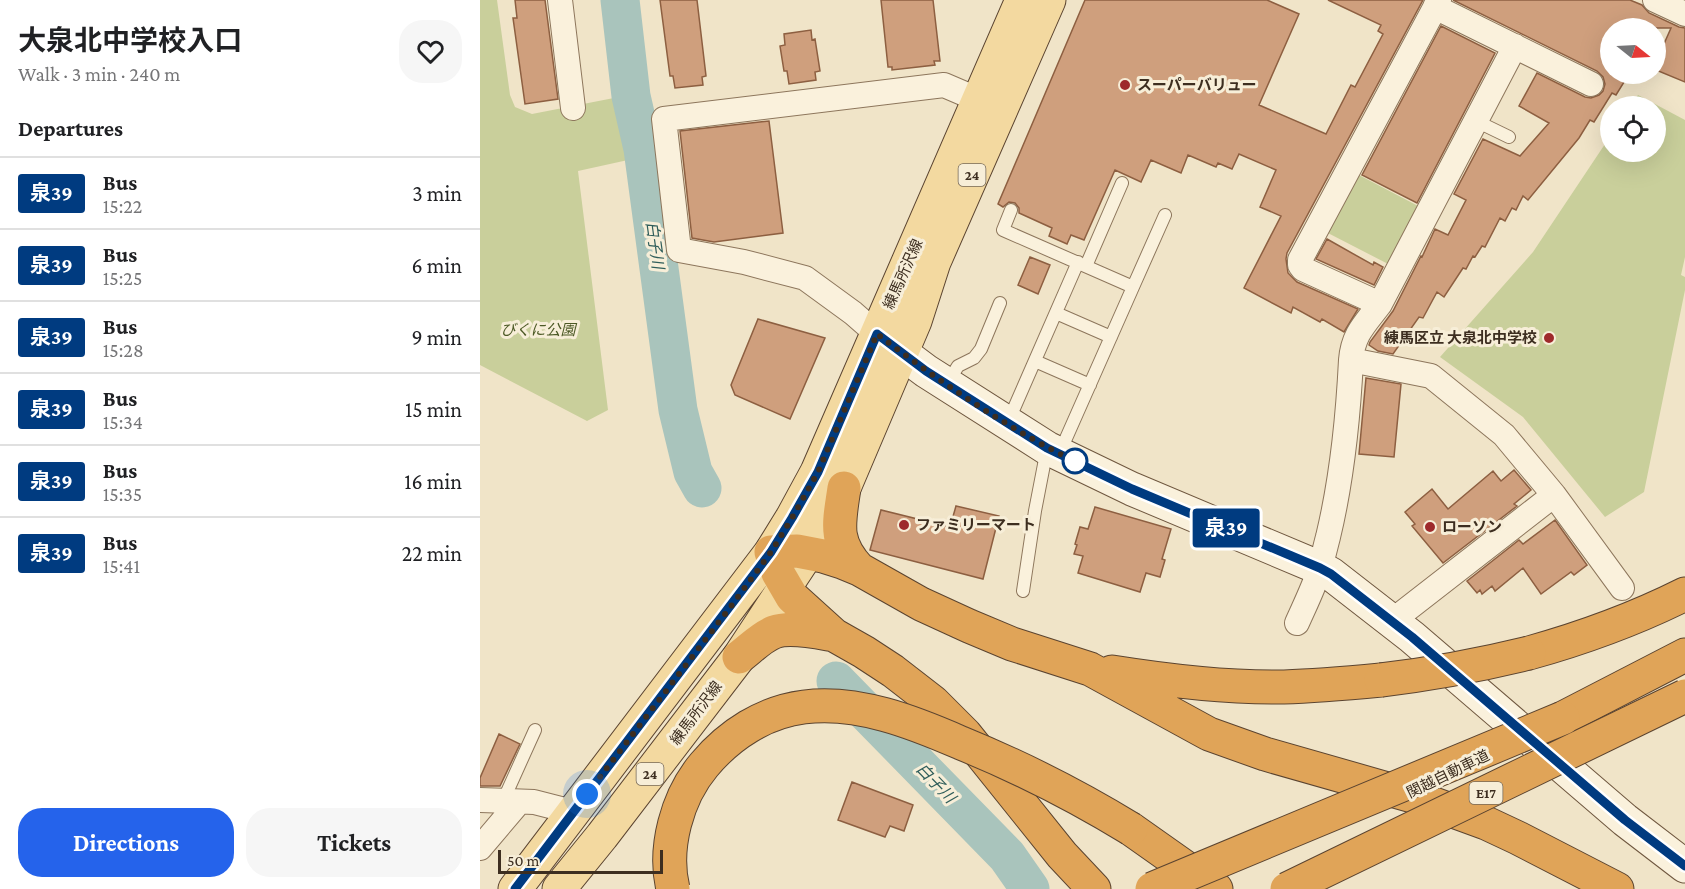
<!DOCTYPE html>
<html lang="en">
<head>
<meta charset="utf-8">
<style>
	body { margin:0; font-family:"Crimson Pro","Noto Sans JP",serif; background:#f6f6f6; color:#202124; height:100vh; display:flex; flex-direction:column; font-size:22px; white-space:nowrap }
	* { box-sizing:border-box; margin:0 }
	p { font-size:20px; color:#757577 }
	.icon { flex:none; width:33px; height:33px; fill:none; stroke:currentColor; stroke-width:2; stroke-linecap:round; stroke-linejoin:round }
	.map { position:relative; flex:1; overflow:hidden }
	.details { display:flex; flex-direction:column; background:#fff; width:480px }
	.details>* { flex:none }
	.badge { padding:0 12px; border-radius:4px; font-size:21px; line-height:39px }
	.needle { width:39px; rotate:108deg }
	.controls { position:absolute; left:1120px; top:18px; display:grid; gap:12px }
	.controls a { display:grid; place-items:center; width:66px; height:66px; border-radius:50%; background:#fff; box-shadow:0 6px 24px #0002; font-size:30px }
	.scale { position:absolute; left:18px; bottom:15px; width:165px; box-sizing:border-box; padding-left:6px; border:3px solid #3d2e20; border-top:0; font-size:16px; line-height:21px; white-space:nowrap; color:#3d2e20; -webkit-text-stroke:4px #f7eed8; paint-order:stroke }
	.you { position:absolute; width:30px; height:30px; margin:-15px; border:4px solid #fff; border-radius:50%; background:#1a73e8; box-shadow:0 0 0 9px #1a73e833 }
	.map>.badge { position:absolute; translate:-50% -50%; box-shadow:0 0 0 3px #fff }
	h2 { padding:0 18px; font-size:22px; line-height:54px }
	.round { display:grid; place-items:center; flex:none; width:63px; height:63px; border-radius:24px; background:#f6f6f6 }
	.overview { display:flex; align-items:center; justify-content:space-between; height:102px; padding:0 18px }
	h1 { font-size:28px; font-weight:700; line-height:45px }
	.primary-button { display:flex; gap:12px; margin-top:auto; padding:12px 18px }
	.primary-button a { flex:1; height:69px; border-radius:24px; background:#2563eb; color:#fff; font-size:24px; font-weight:700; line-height:69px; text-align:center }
	.primary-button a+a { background:#f6f6f6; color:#202124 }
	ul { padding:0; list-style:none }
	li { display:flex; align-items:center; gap:18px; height:72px; padding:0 18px; border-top:2px solid #e0e0e0 }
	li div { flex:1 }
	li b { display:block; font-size:22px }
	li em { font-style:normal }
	li .badge { min-width:66px; font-weight:700; text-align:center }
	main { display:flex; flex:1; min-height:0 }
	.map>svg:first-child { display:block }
	.green { fill:#c9cf9b }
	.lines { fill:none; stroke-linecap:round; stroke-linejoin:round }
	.river { stroke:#a9c4bc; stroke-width:39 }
	.building { fill:#cf9f7d; stroke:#8d5f41; stroke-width:1.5 }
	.lane-casing { stroke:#8d765c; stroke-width:14 }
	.street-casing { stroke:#8d765c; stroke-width:26 }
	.secondary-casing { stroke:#6f573f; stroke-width:35 }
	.primary-casing { stroke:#5b4430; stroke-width:35 }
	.highway-casing { stroke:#5b4430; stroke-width:35 }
	.lane { stroke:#faf1dc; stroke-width:12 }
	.street { stroke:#faf1dc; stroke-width:24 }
	.secondary { stroke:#faf1dc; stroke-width:33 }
	.primary { stroke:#f3d9a0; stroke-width:33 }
	.highway { stroke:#e0a458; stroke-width:33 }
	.highway-bridge-casing { stroke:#5b4430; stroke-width:35; stroke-linecap:butt }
	.highway-bridge { stroke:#e0a458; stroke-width:33 }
	.line-casing { stroke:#fff; stroke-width:14 }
	.line { stroke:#003b80; stroke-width:9 }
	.walk { stroke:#3d2e20; stroke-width:6; stroke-dasharray:0 10.8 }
	.poi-dot { fill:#9e2a2b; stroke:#f7eed8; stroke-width:2 }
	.stop-dot { fill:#fff; stroke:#003b80; stroke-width:3 }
	.labels { text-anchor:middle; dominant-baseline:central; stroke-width:6; stroke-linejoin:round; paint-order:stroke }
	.shield { fill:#f7eed8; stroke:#756857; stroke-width:1.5 }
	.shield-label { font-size:14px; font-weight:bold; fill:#3d2e20 }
	.poi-label { font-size:15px; font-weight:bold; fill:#3d2e20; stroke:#f7eed8; text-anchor:start }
	.street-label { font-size:15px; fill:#3d2e20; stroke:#f7eed8 }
	.park-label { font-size:15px; font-style:italic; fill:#4d5a26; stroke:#f7eed8 }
	.water-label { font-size:16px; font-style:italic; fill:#2f5d5a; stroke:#f7eed8 }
</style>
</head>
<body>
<main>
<section class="details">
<div class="overview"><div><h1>大泉北中学校入口</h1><p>Walk · 3 min · 240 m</p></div><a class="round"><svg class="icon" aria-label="heart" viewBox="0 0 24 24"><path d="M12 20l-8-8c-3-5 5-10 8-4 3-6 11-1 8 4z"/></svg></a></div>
<h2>Departures</h2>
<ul>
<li><span class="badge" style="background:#003b80;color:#fff">泉39</span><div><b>Bus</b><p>15:22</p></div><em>3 min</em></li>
<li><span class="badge" style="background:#003b80;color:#fff">泉39</span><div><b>Bus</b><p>15:25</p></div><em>6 min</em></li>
<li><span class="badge" style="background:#003b80;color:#fff">泉39</span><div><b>Bus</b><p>15:28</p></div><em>9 min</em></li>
<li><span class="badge" style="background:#003b80;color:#fff">泉39</span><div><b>Bus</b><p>15:34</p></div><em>15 min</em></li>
<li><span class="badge" style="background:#003b80;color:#fff">泉39</span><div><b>Bus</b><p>15:35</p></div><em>16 min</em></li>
<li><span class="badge" style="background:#003b80;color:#fff">泉39</span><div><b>Bus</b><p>15:41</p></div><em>22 min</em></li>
</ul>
<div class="primary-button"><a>Directions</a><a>Tickets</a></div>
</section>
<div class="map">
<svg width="1205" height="889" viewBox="0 0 1205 889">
	<rect width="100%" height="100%" fill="#f0e4c8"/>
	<!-- green -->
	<path class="green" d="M 0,0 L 17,0 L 30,95 L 35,107 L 52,114 L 139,97 L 148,160 L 98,171 L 128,410 L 107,421 L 0,365 Z
		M 1158,95 L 1205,120 L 1205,257 L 1201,275 L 1205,277 L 1205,290 L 1164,492 L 1125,517 L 1043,417 L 960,357 L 1053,252 L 1131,135 L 1131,152 L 1176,152 L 1176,106 L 1150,106 Z
		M 875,173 L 942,208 L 912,266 L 844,231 Z"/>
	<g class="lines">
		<!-- river -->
		<path class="river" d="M 140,0 L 151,96 L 163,149 L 198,410 L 213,472 L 222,488
			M 356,681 L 527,856 L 550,889"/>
	</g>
	<!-- building -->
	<path class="building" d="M 35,0 L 65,0 L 78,99 L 45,104 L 33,18 L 37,18 Z
		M 180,0 L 217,0 L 226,76 L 222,77 L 223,85 L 195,88 L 193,76 L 190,76 Z
		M 401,0 L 453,0 L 460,61 L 454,61 L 455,65 L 412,70 L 412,67 L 408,67 Z
		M 605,0 L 787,0 L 819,14 L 779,105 L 846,134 L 871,85 L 875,87 L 903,34 L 898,31 L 901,25 L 848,0 L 943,0 L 807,253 L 806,259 L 808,273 L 817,282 L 878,309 L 864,332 L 842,319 L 840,322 L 813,307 L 811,313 L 764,288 L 801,216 L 780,207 L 796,170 L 759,154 L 752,169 L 738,163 L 736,167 L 708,155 L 701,173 L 671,160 L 661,182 L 635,170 L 604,240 L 591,235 L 587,244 L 569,236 L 572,228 L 539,213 L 539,208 L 535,203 L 529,202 L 523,207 L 518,204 Z
		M 973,0 L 1150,0 L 1162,5 L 1169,13 L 1199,27 L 1205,28 L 1205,82 L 1176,70 L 1176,62 L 1191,28 L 1162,28 L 1149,23 L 1147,28 L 1131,28 L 1131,74 L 1149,74 L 1136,95 L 1132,93 L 1114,122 L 1110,120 L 1099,138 L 1048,200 L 1043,196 L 1036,210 L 1032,208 L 1025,221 L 1020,218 L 1005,247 L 1002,246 L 995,257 L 993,256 L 986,269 L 983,268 L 964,297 L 957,292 L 943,318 L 939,317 L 913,354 L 898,351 L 889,345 L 890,342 L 913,311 L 941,256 L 942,257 L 955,229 L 968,235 L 986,200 L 974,194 L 1003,139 L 1040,156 L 1069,123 L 1039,106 L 1057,73 L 1105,97 L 1111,98 L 1119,95 L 1123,91 L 1125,84 L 1123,77 L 1117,71 Z
		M 961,26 L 1015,53 L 937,203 L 882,175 Z
		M 331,30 L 332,40 L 335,39 L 340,71 L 335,72 L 336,80 L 309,84 L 307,71 L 304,71 L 300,46 L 305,45 L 304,34 Z
		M 289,121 L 303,233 L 234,242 L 212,238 L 200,131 Z
		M 847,239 L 893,265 L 894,262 L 903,267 L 894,285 L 836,259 Z
		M 550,257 L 570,265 L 558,294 L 538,285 Z
		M 278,319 L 345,338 L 310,419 L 255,395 L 251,385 Z
		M 886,378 L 921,384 L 914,457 L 879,454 Z
		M 1034,470 L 1051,490 L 1034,504 L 1037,506 L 963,563 L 932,526 L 935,524 L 925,512 L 952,489 L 968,509 L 1013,471 L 1021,481 Z
		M 476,506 L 519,516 L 503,579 L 390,550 L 401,510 L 470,527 Z
		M 615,507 L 691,529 L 682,559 L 685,560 L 680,577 L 666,573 L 660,592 L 598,573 L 603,556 L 594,554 L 597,545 L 595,544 L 600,527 L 608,529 Z
		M 1075,520 L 1107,565 L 1094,575 L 1091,572 L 1061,594 L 1043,568 L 1015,591 L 1012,586 L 1002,594 L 1000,590 L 997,593 L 987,581 L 1039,540 L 1043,544 Z
		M 19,734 L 40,744 L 20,786 L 0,786 L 0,778 Z
		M 372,782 L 433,805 L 424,831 L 410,826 L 405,837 L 358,820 Z"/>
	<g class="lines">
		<!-- lane casing -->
		<g class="lane-casing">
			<path id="lane" d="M 996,121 L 1029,137
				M 531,210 L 523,230 L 653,287 L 580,452
				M 606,266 L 642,183
				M 653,287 L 685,215
				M 576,313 L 631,337
				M 555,361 L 610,385
				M 468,382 L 478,366 L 494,358 L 501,349 L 520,303
				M 528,422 L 598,262
				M 543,591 L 555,511 L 567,449
				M 23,801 L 55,730"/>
		</g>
		<!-- street casing -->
		<g class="street-casing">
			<path id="street" d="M 80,0 L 93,108
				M 1175,0 L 1205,14
				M 955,7 L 1111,84
				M 900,304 L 823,269 L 820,265 L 820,260 L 959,0
				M 397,334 L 373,313 L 325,278 L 264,262 L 199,250 L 184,119 L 464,85 L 499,100
				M 871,360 C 873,334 885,324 900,304 L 1035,46
				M 1074,495 L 1142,588
				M 817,623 C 825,605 834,587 840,568 C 843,558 845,548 848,537 C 862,479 868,420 871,360 L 951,376 L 1024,435 L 1074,495 L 912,621
				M 0,800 L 54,802 L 93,812
				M 0,848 L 39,802"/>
		</g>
		<!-- secondary casing -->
		<g class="secondary-casing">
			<path id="secondary" d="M 398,335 L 446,371 L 567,448 L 652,489 L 840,568 L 851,574 L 932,637 L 1145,820 L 1205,866"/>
		</g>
		<!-- primary casing -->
		<g class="primary-casing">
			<path id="primary" d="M 35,889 L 291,552 L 312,518 L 337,472 L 542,0
				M 79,889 L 122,836 L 259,657 L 340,534 L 364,488 L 435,321 L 454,262 L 569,0"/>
		</g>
		<!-- highway casing -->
		<g class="highway-casing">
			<path id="highway" d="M 364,488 C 359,523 353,541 379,569
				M 1049,653 C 1103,638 1155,619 1205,594
				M 259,657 C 270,649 281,637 294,632 C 310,626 337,632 354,635
				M 632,672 C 689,681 746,688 804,687 C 836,686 869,683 901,680
				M 1083,718 L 1205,655
				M 651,829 L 736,889
				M 614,889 L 582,855 L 485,734 L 453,702 L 413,671 L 384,652 L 354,635 L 312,597 L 298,573 L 291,552 L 317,551 L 343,556 L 362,562 L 379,569 L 441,604 L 489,626 L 532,644 L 610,669 L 729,734 L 785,754 L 932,796 L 1006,823 L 1038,838 L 1137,889"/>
		</g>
		<!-- lane -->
		<use href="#lane" class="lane"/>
		<!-- street -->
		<use href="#street" class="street"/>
		<!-- secondary -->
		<use href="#secondary" class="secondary"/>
		<!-- primary -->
		<use href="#primary" class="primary"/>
		<!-- highway -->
		<use href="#highway" class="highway"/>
		<!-- highway-bridge casing -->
		<g class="highway-bridge-casing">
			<path id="highway-bridge" d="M 901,680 C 951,674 1000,665 1049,653
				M 193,889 C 183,848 197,797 224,765 C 249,735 284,712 324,707 C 377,700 433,722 481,743 C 540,767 597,796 651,829
				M 672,889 L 1083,718
				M 807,889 L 1205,696"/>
		</g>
		<!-- highway-bridge -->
		<use href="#highway-bridge" class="highway-bridge"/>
	</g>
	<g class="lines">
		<!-- line casing -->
		<g class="line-casing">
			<path id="line" d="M 35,889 L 291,552 L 312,518 L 338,472 L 397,334 L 446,371 L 567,448 L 652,489 L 840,568 L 851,574 L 932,637 L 1145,820 L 1205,866"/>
		</g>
		<!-- line -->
		<use href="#line" class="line"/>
		<!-- walk -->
		<path class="walk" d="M 107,794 L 255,601 L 291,552 L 312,518 L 338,472 L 397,334 C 459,381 528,429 598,463 L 595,461"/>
	</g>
	<!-- markers -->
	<g class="poi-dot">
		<circle cx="645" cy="85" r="6"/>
		<circle cx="1069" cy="338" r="6"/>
		<circle cx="424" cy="525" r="6"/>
		<circle cx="950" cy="527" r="6"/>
	</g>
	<circle class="stop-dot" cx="595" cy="461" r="12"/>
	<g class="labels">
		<!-- shield labels -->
		<g class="shield">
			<rect x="478.5" y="164" width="27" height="22" rx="4.5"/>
			<rect x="156.5" y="763" width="27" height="22" rx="4.5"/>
			<rect x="989.5" y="782" width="33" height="22" rx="4.5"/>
		</g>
		<g class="shield-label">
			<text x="492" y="175">24</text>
			<text x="170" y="774">24</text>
			<text x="1006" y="793">E17</text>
		</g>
		<!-- poi labels -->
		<g class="poi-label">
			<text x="657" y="85">スーパーバリュー</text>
			<text x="1057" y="338" text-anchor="end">練馬区立 大泉北中学校</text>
			<text x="436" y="525">ファミリーマート</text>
			<text x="962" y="527">ローソン</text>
		</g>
		<!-- street labels -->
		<g class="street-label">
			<text transform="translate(423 274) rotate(-66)">練馬所沢線</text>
			<text transform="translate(216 713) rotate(-53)">練馬所沢線</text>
			<text transform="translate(968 774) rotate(-26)">関越自動車道</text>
		</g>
		<!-- park labels -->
		<g class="park-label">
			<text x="58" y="330">びくに公園</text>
		</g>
		<!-- water labels -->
		<g class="water-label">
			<text transform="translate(175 245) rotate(82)">白子川</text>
			<text transform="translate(456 783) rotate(46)">白子川</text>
		</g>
	</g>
</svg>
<div class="controls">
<a><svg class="needle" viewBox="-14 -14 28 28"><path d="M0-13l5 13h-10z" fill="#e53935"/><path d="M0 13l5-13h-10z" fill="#757577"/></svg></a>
<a><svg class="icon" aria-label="locate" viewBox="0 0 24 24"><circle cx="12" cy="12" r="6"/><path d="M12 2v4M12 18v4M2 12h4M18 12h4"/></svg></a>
</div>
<div class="scale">50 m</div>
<div class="you" style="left:107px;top:794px"></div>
<b class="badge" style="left:746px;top:528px;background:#003b80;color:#fff">泉39</b>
</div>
</main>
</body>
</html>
